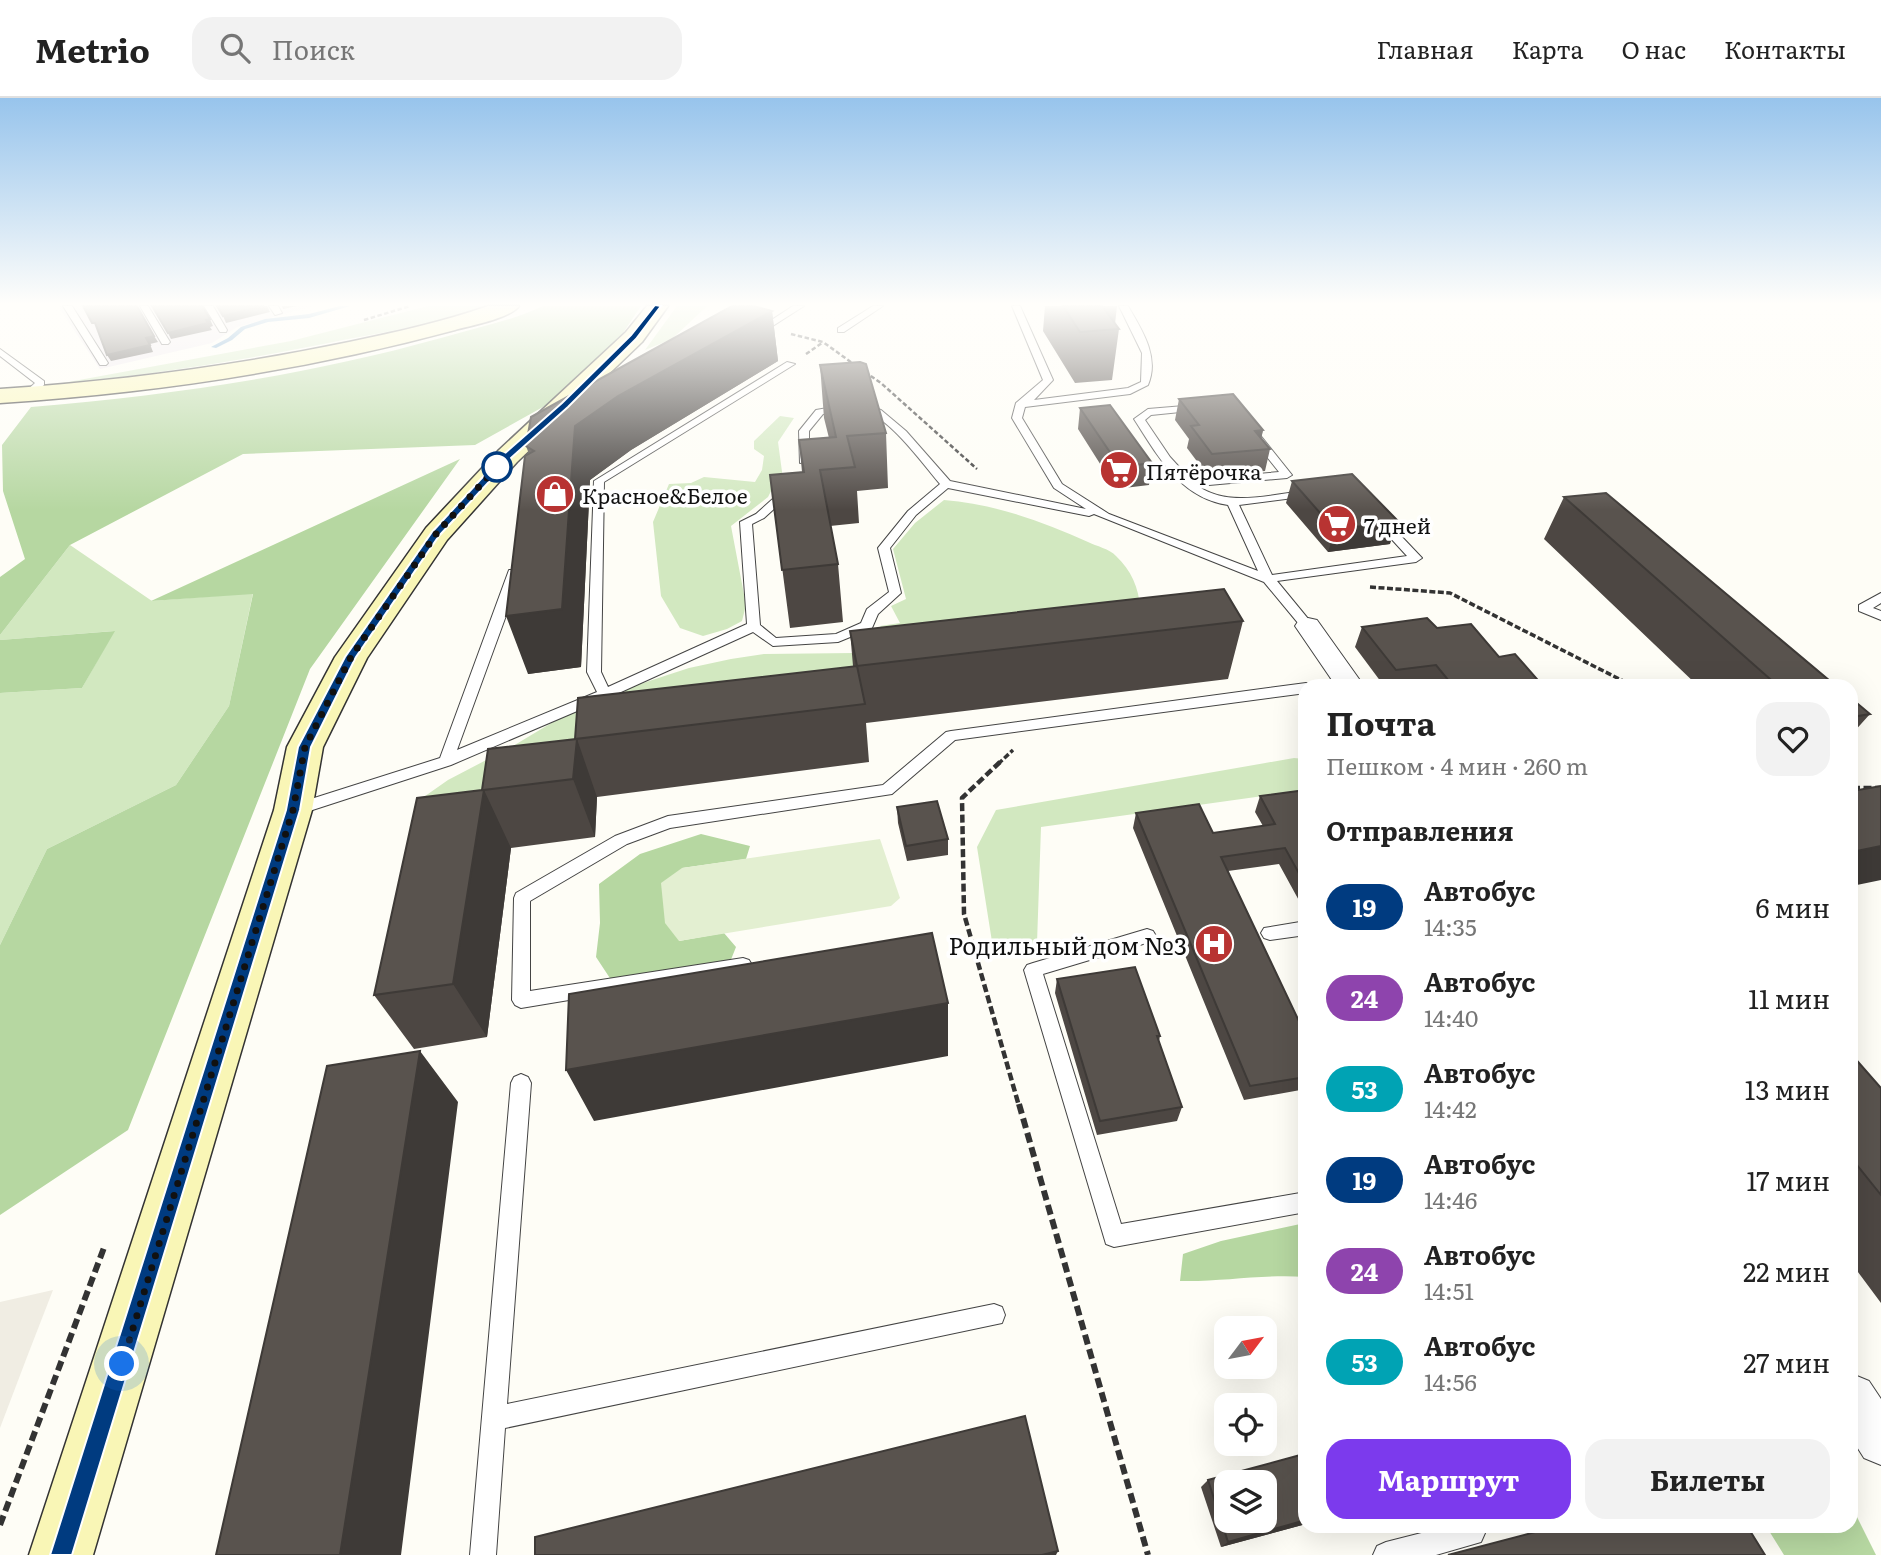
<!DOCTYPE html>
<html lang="ru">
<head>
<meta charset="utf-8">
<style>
	body { margin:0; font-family:Literata,serif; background:#f2f2f2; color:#222; height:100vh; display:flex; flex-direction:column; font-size:26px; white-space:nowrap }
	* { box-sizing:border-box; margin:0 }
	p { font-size:23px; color:#767676 }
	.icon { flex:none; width:38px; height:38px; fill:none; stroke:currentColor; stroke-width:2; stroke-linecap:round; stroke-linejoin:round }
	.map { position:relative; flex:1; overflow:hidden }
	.sheet { position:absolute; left:1298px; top:581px; width:560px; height:854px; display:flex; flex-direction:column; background:#fff; border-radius:21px; box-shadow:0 7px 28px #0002 }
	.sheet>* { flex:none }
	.badge { padding:0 14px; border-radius:23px; font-size:24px; line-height:46px }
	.needle { width:46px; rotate:58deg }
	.controls { position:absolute; left:1214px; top:1218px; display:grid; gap:14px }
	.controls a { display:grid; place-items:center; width:63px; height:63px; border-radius:14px; background:#fff; box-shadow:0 7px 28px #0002; font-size:35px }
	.you { position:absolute; width:35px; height:35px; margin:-18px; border:5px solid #fff; border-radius:50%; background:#1a73e8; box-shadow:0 0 0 10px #1a73e833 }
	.map>.badge { position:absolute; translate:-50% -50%; box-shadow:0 0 0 4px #fff }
	h2 { padding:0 28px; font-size:26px; line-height:63px }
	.round { display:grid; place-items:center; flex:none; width:74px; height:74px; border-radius:21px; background:#f2f2f2 }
	.headline { display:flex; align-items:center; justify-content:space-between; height:119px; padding:0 28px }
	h1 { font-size:33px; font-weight:700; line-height:52px }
	.cta { display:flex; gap:14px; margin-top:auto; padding:14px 28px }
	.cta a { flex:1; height:80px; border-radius:21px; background:#7c3aed; color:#fff; font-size:28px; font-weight:700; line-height:80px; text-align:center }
	.cta a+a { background:#f2f2f2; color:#222 }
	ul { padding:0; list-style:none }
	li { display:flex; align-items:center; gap:21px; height:91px; padding:0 28px }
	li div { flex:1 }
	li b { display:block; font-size:26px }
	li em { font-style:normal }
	li .badge { min-width:77px; font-weight:700; text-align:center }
	header { display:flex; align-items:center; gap:42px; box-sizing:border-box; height:98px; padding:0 35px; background:#fff; border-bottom:2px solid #e0e0e0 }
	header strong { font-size:33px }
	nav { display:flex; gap:38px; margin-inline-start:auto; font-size:24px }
	.search { width:490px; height:63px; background:#f2f2f2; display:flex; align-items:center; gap:18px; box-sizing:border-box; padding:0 24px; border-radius:21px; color:#767676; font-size:26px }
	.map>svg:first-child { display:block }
	.industrial { fill:#eee7ee }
	.green { fill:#d2e8c0 }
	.forest { fill:#b6d7a1 }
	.pitch { fill:#e3efd1 }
	.plaza { fill:#f0ede3 }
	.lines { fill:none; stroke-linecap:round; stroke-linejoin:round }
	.stream { fill:#498cc4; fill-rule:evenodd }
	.lane-casing { stroke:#444; stroke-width:2 }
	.street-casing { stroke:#444; stroke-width:2 }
	.secondary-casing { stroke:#333; stroke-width:3 }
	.path-far3 { stroke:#333; stroke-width:2.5; stroke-dasharray:4.5 2.5; stroke-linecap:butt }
	.path-far2 { stroke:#333; stroke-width:3.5; stroke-dasharray:6 2.5; stroke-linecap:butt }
	.path-far1 { stroke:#333; stroke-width:4.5; stroke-dasharray:8 3.5; stroke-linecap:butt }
	.path { stroke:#333; stroke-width:6; stroke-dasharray:10 5; stroke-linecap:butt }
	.lane { fill:#fff; fill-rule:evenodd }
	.street { fill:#fff; fill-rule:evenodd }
	.secondary { fill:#f9f6b6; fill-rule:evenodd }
	.wall { fill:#4d4743 }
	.shaded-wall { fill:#3e3a37 }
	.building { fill:#59534e; stroke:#3e3a37; stroke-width:2; fill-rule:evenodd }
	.line { fill:#003b80; stroke:#fff; stroke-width:2 }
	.walk { stroke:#111; stroke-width:7; stroke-dasharray:0 12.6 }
	.stop-dot { fill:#fff; stroke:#003b80; stroke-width:3.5 }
	.labels { text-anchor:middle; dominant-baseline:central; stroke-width:7; stroke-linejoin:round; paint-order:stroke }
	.far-poi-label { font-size:21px; fill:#111; stroke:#fff; text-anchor:start }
	.poi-label { font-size:24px; fill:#111; stroke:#fff; text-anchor:end }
</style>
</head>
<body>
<header>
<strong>Metrio</strong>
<div class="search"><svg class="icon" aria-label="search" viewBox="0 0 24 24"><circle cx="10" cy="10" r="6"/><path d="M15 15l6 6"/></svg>Поиск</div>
<nav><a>Главная</a><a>Карта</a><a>О нас</a><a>Контакты</a></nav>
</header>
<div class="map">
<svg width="1881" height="1457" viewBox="0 0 1881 1457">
	<rect width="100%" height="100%" fill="#fefdf6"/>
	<!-- industrial -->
	<path class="industrial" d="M 58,208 L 314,208 L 237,229 L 212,245 L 100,271 Z"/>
	<!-- green -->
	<path class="green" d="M 428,208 L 483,208 C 439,226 390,233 343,242 C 247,262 149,277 52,287 L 291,243 Z
		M 677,208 L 707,208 L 672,241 L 645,252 Z
		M 780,318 L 794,320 L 778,344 L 783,381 L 773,389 L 768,399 L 731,428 L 746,507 L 742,523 L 727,531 L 703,538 L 680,530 L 661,498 L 653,424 L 669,386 L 691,385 L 704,379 L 755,384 L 762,372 L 764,358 L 754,351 L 754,343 Z
		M 944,402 C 994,406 1042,423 1088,444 C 1096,448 1110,451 1116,458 C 1131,472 1139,490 1140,510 L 892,544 L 880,528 L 900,525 L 891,508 L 906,501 L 893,451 L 915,425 Z
		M 70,447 L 152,503 L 253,495 L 229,608 L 176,687 L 47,751 L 0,847 L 0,595 L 82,590 L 114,533 L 0,542 L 0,537 Z
		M 854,555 L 858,567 L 510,693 L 418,703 L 448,682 L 513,648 L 588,603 L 689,570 L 731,561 L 764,556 Z
		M 1294,660 L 1305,661 L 1305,692 L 1041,729 L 1037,845 L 993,850 L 977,749 L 996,712 Z"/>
	<!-- forest -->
	<path class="forest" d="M 543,208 L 641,208 L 619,241 L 559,300 L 475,347 L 243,356 L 70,447 L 0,537 L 0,479 L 25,461 L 3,393 L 2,347 L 31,309 C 173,297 304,278 441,240 C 475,230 512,223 543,208 Z
		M 460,361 L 310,571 L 128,1032 L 0,1117 L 0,847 L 47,751 L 176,687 L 229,608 L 253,496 L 151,503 Z
		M 115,533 L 82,590 L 0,595 L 0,542 Z
		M 701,736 L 750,748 L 746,761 L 682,770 L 679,843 L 724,835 L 736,849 L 722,884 L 623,900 L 596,859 L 600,825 L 599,786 L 640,756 Z
		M 1305,1125 L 1305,1179 C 1263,1176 1222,1184 1180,1183 L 1183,1156 L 1221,1143 Z
		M 1852,1409 L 1876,1457 L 1784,1457 L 1766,1428 L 1852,1428 Z"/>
	<!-- pitch -->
	<path class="pitch" d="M 880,741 L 900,800 L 891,808 L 679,843 L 665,825 L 661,785 L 682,770 Z"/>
	<!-- plaza -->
	<path class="plaza" d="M 53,1192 L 27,1259 L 0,1330 L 0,1204 Z"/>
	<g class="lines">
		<!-- stream -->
		<path class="stream" d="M 340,208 L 350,208 L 309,220 L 268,224 L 245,231 L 232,242 L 216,250 L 211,249 L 228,240 L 241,229 L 265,221 L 309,216 Z"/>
		<!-- lane casing -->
		<g class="lane-casing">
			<path id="lane" d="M 63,208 L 72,208 L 108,265 L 106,267 L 100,267 Z
				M 140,208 L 148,208 L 170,244 L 168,246 L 162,246 Z
				M 204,208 L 213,208 L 227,232 L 226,234 L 220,234 Z
				M 269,208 L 278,208 L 282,215 L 275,217 Z
				M 793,208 L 804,208 L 760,236 L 753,234 Z
				M 873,208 L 883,208 L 844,234 L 838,234 L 838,230 Z
				M 1012,208 L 1020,208 L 1053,282 L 1034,302 L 1128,290 L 1141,284 L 1142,255 L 1119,208 L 1128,208 C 1142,232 1160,259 1148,287 L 1130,296 L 1025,309 L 1022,320 L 1062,386 L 1109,416 L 1258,473 L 1228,407 C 1180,400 1158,358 1134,321 L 1148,311 L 1196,307 L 1200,308 L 1200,312 L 1151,317 L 1145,322 L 1170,359 L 1191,382 L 1279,374 L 1251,339 L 1256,336 L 1260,337 L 1292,377 L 1287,380 L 1198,388 C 1229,410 1274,396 1309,392 L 1315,395 L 1309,398 L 1239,407 L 1272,477 L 1407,458 L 1374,422 L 1380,419 L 1384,420 L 1422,460 L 1416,464 L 1277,483 L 1314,528 L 1308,532 L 1303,531 L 1264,484 L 1094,416 L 1089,418 L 948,390 L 916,417 L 890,450 L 901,495 L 878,516 L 872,530 L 838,544 L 773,548 L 753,534 L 610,599 L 451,667 L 294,718 L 289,716 L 286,712 L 289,708 L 440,660 L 509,472 L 517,472 L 519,475 L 515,493 L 457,652 L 597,594 L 587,574 L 594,383 L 787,264 L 795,266 L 604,384 L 601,574 L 608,589 L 747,526 L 740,424 L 756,416 L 786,389 L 796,391 L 764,420 L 752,426 L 760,527 L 776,540 L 836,536 L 861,525 L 867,511 L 889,494 L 878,450 L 908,413 L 940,386 C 921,364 886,313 856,311 C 846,311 833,315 823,316 L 809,333 L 809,363 L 800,365 L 799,333 L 816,312 L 856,305 L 881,312 L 906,333 L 950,383 L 1086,411 L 1054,390 L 1012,320 L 1016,305 L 1043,282 Z
				M 0,251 L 44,283 L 44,287 L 31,298 L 25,298 L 25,294 L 35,285 L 0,258 Z
				M 1881,495 L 1881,505 L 1873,510 L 1881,513 L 1881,522 L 1859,513 L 1859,507 Z
				M 1347,580 L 1352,581 L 1354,584 L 1352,587 L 1312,588 L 1319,583 Z
				M 1306,585 L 1312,588 L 1306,588 L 1306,595 L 955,642 L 892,696 L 670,730 L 627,746 L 530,803 L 530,893 L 743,860 L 749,862 L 752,867 L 749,872 L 521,910 L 515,907 L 512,902 L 514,800 L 516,795 L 615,738 L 668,718 L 883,687 L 946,634 L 951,633 Z
				M 1306,823 L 1306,837 L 1270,842 L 1264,840 L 1261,835 L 1264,830 Z
				M 1147,831 L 1153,833 L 1156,838 L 1153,843 L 1043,876 L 1121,1126 L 1306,1094 L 1306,1114 L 1114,1149 L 1106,1146 L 1024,872 L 1027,867 L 1033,865 Z
				M 521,976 L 528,979 L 531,985 L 507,1306 L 994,1206 L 1002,1209 L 1005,1217 L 1002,1225 L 505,1330 L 496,1457 L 470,1457 L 511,985 L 514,979 Z
				M 1449,1428 L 1482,1428 L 1485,1435 L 1481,1444 L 1436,1457 L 1373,1457 L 1377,1448 L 1386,1444 Z"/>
		</g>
		<!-- street casing -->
		<g class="street-casing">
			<path id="street" d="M 1308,520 L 1317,522 L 1364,588 L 1336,588 L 1295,528 L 1299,522 Z
				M 1852,1276 L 1869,1283 L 1881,1301 L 1881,1367 L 1864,1360 L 1852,1341 Z"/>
		</g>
		<!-- secondary casing -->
		<g class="secondary-casing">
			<path id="secondary" d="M 488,208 L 519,208 C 511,220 470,228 455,232 C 307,272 154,295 0,305 L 0,291 C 117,283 234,268 349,244 C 396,234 443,224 488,208 Z
				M 647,208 L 668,208 L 642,244 L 517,364 L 447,442 L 367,560 L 323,649 L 312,712 L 93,1457 L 29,1457 L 274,712 L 287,649 L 335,559 L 426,430 L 499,352 L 626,234 Z"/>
		</g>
		<!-- path-far3 -->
		<path class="path-far3" d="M 364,222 L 410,208
			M 791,236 L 823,244 L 855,267
			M 806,256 L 822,245
			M 865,274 L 881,285 L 977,371"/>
		<!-- path-far2 -->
		<path class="path-far2" d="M 1370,489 L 1450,495 L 1633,588
			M 998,666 L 1013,652"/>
		<!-- path-far1 -->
		<path class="path-far1" d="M 1000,664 L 962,700 L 964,816 L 1019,1008
			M 1852,690 L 1881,690"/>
		<!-- path -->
		<path class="path" d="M 1019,1006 L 1148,1457
			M 0,1427 L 105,1147"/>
		<!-- lane -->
		<use href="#lane" class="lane"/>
		<!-- street -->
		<use href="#street" class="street"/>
		<!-- secondary -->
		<use href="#secondary" class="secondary"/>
	</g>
	<!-- wall -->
	<path class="wall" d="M 1045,208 L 1117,208 L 1115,226 L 1119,231 L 1112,282 L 1075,285 L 1043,233 Z
		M 772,213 L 778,263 L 631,352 L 590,382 L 581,569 L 528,576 L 529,356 L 526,348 Z
		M 820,267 L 886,335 L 888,390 L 857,393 L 859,425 L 830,428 L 838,466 L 843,524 L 790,530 L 770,377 L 802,374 L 799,342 L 829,340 L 824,320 Z
		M 1179,301 L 1263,332 L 1261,340 L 1270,351 L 1265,373 L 1208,378 L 1187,350 L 1189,341 L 1175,322 Z
		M 1080,310 L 1152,365 L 1149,387 L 1116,391 L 1078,331 Z
		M 1292,383 L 1390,446 L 1328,454 L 1286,405 Z
		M 1564,399 L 1836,588 L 1698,588 L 1544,441 Z
		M 1243,523 L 1228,581 L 866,625 L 869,664 L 597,699 L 595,739 L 511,750 L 487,939 L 414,951 L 374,897 L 482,692 L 575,641 L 853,568 L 850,533 Z
		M 1362,529 L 1437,530 L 1499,559 L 1543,588 L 1384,588 L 1355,549 Z
		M 1852,601 L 1870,616 L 1852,636 Z
		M 1306,692 L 1306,807 L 1302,808 L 1279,766 L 1228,773 L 1306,938 L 1306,991 L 1244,1002 L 1133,730 L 1136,715 L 1213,735 L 1263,728 L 1255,714 L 1260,698 Z
		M 897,709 L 948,741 L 948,757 L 907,763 L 898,725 Z
		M 1057,881 L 1160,938 L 1159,943 L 1182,1009 L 1177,1023 L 1097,1037 L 1055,895 Z
		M 1852,957 L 1881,990 L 1881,1205 L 1852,1166 Z
		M 1208,1382 L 1306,1426 L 1221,1449 L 1201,1389 Z"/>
	<!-- shaded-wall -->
	<path class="shaded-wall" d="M 264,208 L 267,208 L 270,214 L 226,225 L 223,218 Z
		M 282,208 L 297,208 L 283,211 Z
		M 772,213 L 778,263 L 631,352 L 590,382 L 581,569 L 528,576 L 506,518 L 575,328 L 618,298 Z
		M 210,221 L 213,228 L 210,229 L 212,232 L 171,241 L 168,235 Z
		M 154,238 L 158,244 L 150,246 L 153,254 L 111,263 L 107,257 L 146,240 Z
		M 1263,332 L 1259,352 L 1255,333 Z
		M 1398,423 L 1390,446 L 1328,454 L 1335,432 Z
		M 577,641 L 597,699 L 595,739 L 573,681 Z
		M 484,692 L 511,750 L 487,939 L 453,886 Z
		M 1881,748 L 1881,782 L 1852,788 L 1852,754 Z
		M 948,905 L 948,958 L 594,1023 L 566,972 Z
		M 420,953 L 458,1004 L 401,1457 L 340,1457 Z
		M 1306,1422 L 1306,1426 L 1221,1449 L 1228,1444 Z
		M 1058,1453 L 1056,1457 L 1042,1457 Z"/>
	<!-- building -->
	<path class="building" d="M 83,208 L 137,208 L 154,238 L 146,240 L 150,247 L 107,257 L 95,225 L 92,225 Z
		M 152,208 L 202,208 L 210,221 L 206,222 L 208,225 L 168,235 Z
		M 217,208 L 264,208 L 223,218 Z
		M 732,208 L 754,208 L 772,213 L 618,298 L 575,328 L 562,511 L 506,518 L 525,358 L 534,353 L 526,348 L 531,319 Z
		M 1063,208 L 1102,208 L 1119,231 L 1080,234 Z
		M 860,264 L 866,266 L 886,335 L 847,338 L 855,369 L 820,372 L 838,466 L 782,472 L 770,377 L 804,374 L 799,342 L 836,339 L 820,267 Z
		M 1233,296 L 1263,332 L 1255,333 L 1270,351 L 1212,356 L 1191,328 L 1199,327 L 1179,301 Z
		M 1110,307 L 1152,365 L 1120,369 L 1080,310 Z
		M 1352,376 L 1398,423 L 1335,432 L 1292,383 Z
		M 1606,395 L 1836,588 L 1778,588 L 1564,399 Z
		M 1224,491 L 1243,523 L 857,568 L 850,533 Z
		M 1427,520 L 1437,530 L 1471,526 L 1499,559 L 1515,556 L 1543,588 L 1453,588 L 1436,567 L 1396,572 L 1362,529 Z
		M 857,568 L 865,606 L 575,641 L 578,600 Z
		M 1852,601 L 1870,616 L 1852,619 Z
		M 577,641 L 573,681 L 484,692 L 453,886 L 374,897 L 417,700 L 482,692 L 488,651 Z
		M 1881,688 L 1881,748 L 1852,754 L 1852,693 Z
		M 1306,692 L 1306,788 L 1285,750 L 1221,759 L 1306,938 L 1306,979 L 1250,988 L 1136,715 L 1199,706 L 1213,735 L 1275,726 L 1260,698 Z
		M 937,703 L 948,741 L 906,748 L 897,709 Z
		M 932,835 L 948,905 L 566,972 L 569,896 Z
		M 1135,869 L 1160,938 L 1157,938 L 1182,1009 L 1100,1023 L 1057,881 Z
		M 420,953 L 340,1457 L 216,1457 L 327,968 Z
		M 1852,957 L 1881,990 L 1881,1097 L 1852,1061 Z
		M 1025,1318 L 1058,1453 L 1042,1457 L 535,1457 L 535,1439 Z
		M 1304,1356 L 1306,1361 L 1306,1422 L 1228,1444 L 1208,1382 ZM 1227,1384 L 1265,1384 L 1265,1423 L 1227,1423 Z
		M 1558,1428 L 1747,1428 L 1765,1457 L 1448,1457 Z"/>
	<!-- sky -->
	<linearGradient id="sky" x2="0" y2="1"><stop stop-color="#97c4ec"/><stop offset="0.5" stop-color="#fffefb"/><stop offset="1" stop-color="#fffefb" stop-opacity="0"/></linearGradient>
	<rect width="1881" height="412" fill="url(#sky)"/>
	<!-- line -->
	<path class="line" d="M 655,207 L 661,208 L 636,241 L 568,309 L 511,360 L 439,438 L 356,559 L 311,649 L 300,712 L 72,1457 L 50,1457 L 286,712 L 298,649 L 345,559 L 432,434 L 504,356 L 562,305 L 631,237 Z"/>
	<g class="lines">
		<!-- walk -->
		<path class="walk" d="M 122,1266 L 293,712 L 305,649 L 351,559 L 436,436 L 497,369"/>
	</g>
	<!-- icons -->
	<defs>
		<g id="supermarket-disc" transform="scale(2.0125)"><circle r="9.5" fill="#b83332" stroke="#fff"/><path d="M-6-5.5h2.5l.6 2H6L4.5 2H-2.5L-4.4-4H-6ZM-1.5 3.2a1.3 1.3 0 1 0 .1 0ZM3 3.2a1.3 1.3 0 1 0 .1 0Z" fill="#fff"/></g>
		<g id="shop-disc" transform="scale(2.0125)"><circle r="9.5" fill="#b83332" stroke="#fff"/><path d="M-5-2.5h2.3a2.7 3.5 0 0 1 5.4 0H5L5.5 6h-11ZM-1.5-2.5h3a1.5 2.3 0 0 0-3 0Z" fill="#fff"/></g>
		<g id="hospital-disc" transform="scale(2.0125)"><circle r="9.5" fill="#b83332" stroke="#fff"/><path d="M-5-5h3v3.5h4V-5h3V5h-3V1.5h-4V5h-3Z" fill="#fff"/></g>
	</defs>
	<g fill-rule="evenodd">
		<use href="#supermarket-disc" x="1119" y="372"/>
		<use href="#shop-disc" x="555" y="396"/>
		<use href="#supermarket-disc" x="1337" y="426"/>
		<use href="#hospital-disc" x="1214" y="846"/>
	</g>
	<!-- markers -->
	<circle class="stop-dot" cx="497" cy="369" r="14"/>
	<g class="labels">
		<!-- far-poi labels -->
		<g class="far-poi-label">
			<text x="1146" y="372">Пятёрочка</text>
			<text x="582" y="396">Красное&amp;Белое</text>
			<text x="1364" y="426">7 дней</text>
		</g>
		<!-- poi labels -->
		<g class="poi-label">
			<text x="1187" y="846">Родильный дом №3</text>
		</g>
	</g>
</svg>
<div class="controls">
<a><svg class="needle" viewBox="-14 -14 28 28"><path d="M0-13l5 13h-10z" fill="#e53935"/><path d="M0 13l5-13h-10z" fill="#767676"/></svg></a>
<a><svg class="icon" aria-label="locate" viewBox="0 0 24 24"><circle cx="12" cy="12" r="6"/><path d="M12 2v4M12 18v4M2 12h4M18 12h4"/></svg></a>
<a><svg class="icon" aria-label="layers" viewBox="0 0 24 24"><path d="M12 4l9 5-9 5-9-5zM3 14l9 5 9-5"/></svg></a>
</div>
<div class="you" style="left:122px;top:1266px"></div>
<section class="sheet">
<div class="headline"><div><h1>Почта</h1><p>Пешком · 4 мин · 260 m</p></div><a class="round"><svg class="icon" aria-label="heart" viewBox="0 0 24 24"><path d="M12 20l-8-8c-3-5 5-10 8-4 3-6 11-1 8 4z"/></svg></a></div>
<h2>Отправления</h2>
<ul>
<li><span class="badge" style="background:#003b80;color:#fff">19</span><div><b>Автобус</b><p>14:35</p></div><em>6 мин</em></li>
<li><span class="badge" style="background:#8e44ad;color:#fff">24</span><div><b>Автобус</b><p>14:40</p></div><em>11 мин</em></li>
<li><span class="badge" style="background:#00a3b4;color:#fff">53</span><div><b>Автобус</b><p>14:42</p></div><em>13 мин</em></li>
<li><span class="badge" style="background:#003b80;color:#fff">19</span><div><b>Автобус</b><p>14:46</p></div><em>17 мин</em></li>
<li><span class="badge" style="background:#8e44ad;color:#fff">24</span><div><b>Автобус</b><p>14:51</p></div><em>22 мин</em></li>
<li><span class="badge" style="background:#00a3b4;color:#fff">53</span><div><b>Автобус</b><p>14:56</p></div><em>27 мин</em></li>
</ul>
<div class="cta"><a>Маршрут</a><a>Билеты</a></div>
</section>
</div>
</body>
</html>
